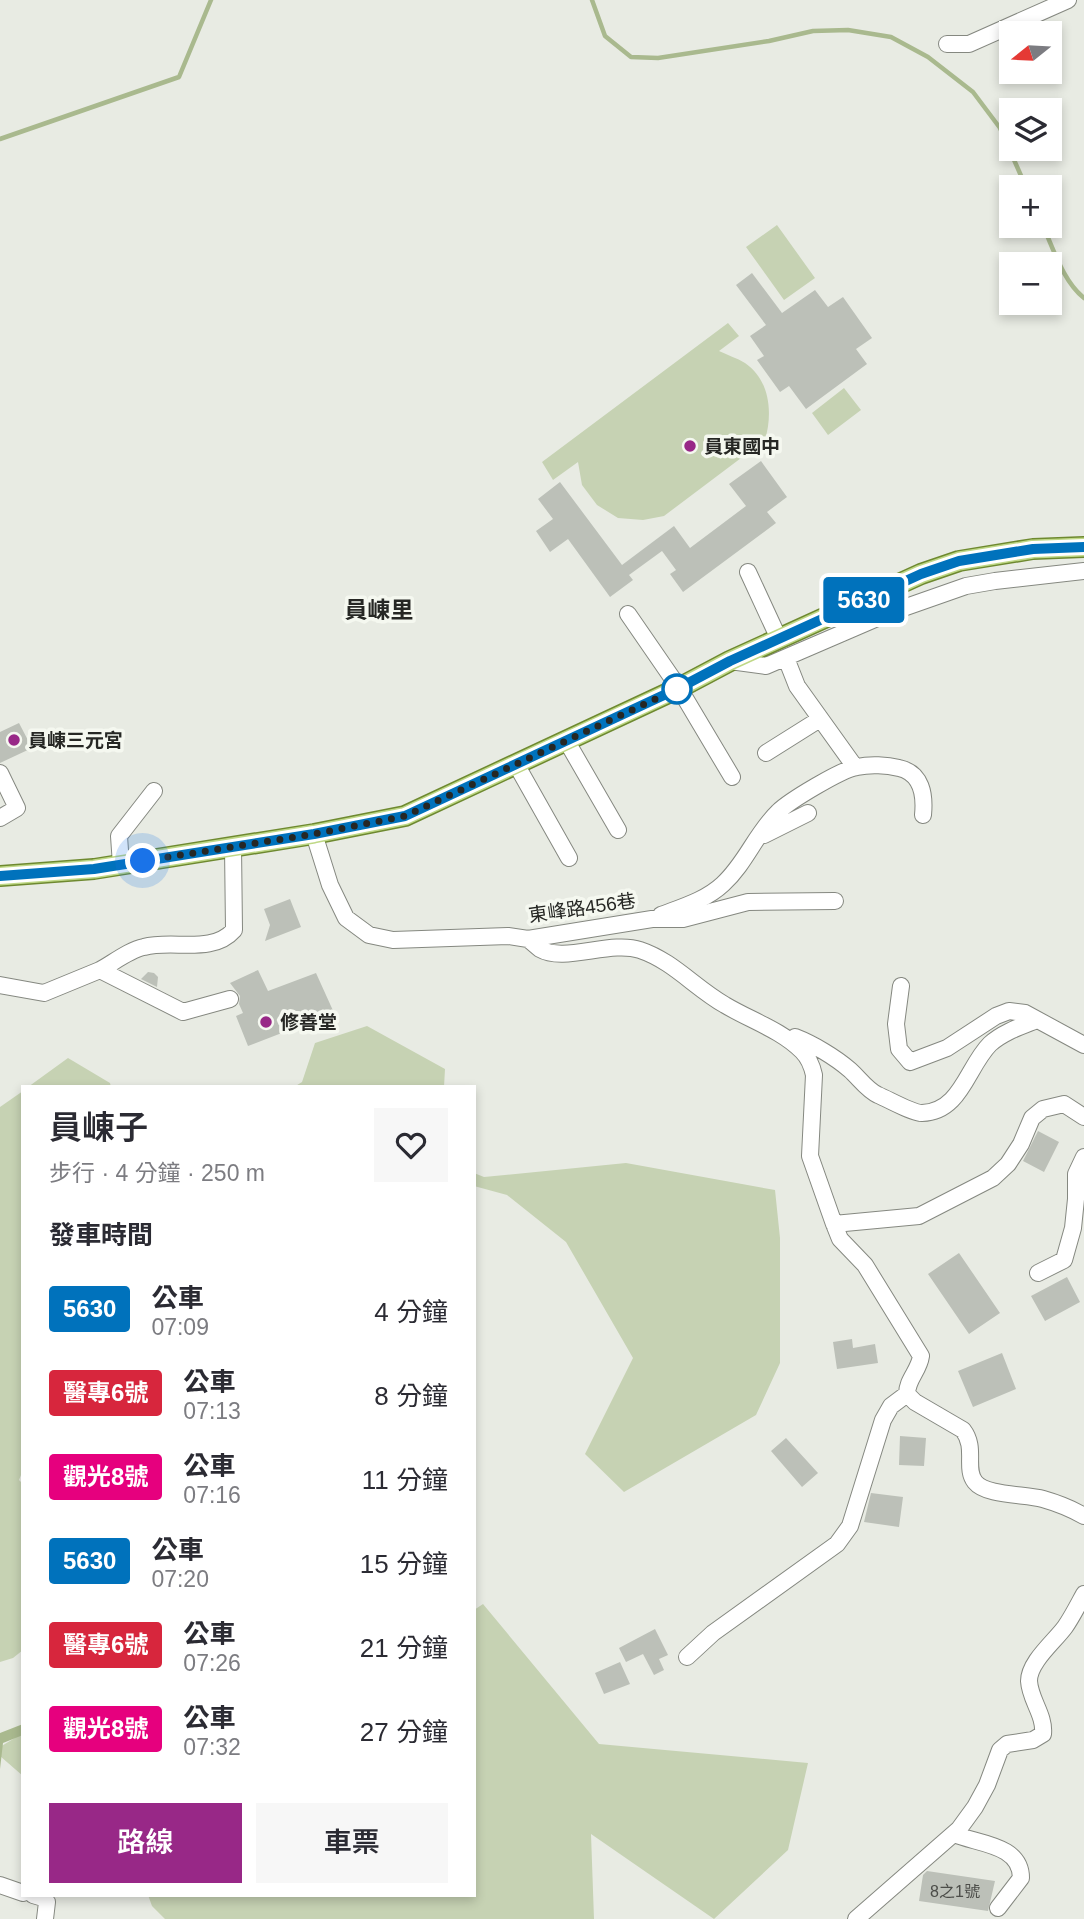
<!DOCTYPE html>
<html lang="zh-TW">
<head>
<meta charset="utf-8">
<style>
	body { margin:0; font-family:Helvetica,"Noto Sans TC",sans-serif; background:#f7f7f7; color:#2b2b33; height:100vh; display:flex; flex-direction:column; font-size:26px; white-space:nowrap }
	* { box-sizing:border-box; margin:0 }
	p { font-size:23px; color:#7c7c81 }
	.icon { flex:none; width:38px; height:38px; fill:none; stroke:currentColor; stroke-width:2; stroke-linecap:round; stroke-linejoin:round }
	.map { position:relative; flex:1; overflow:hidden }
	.sheet { position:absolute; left:21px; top:1085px; width:455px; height:812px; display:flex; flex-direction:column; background:#fff; border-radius:0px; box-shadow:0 4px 10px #0003 }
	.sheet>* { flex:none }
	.badge { padding:0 14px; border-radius:5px; font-size:24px; line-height:46px }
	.needle { width:46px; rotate:252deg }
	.buttons { position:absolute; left:999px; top:21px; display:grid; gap:14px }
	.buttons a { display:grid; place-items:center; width:63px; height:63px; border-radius:0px; background:#fff; box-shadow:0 4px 10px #0003; font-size:35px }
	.you { position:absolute; width:35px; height:35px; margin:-18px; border:5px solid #fff; border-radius:50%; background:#1a73e8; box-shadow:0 0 0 10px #1a73e833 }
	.map>.badge { position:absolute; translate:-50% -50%; box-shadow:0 0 0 4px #fff }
	h2 { padding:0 28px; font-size:26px; line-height:63px }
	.round { display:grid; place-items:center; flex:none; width:74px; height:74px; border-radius:0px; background:#f7f7f7 }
	.overview { display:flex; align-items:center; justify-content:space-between; height:119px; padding:0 28px }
	h1 { font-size:33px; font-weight:600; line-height:52px }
	.button { display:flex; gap:14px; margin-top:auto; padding:14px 28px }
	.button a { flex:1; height:80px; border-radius:0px; background:#982887; color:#fff; font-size:28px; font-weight:600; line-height:80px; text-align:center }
	.button a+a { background:#f7f7f7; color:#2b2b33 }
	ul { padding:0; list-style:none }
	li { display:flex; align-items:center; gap:21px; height:84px; padding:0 28px }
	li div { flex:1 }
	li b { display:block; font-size:26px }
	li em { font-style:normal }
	li .badge { min-width:77px; font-weight:700; text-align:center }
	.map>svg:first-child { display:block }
	.green { fill:#c6d2b3 }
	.water { fill:#a9b98e }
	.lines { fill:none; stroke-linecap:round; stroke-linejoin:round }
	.stream { stroke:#a9b98e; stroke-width:4.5 }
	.building { fill:#bcc0b8 }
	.minor-casing { stroke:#858880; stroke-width:18 }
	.major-casing { stroke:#6e8930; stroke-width:22 }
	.minor { stroke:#fff; stroke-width:16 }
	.major { stroke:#bfd886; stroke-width:19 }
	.line-casing { stroke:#fff; stroke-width:16 }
	.line { stroke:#0072bc; stroke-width:10 }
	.walk { stroke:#262724; stroke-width:7; stroke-dasharray:0 12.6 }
	.poi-dot { fill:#982887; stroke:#f5f8f0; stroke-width:2.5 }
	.stop-dot { fill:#fff; stroke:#0072bc; stroke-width:3.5 }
	.labels { text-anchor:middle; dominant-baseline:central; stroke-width:7; stroke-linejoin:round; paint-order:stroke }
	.number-label { font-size:16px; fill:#4c4d49 }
	.poi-label { font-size:19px; font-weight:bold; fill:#262724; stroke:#f5f8f0; text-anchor:start }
	.street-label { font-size:19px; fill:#262724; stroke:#f5f8f0 }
	.quarter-label { font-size:23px; font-weight:bold; fill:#262724; stroke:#f5f8f0 }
</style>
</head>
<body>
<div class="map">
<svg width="1084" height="1919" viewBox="0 0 1084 1919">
	<rect width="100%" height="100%" fill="#e8ebe3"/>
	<!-- green -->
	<path class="green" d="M 777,225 L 815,278 L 784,300 L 746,247 Z
		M 728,323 L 739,336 L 719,351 C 727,355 737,358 745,363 C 770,380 773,413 765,440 L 664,516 L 643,520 L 618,518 L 597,505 L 582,485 L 578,462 L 553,480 L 542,462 Z
		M 844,388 L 861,410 L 828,435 L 812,413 Z
		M 367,1026 L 445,1069 L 444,1087 L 294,1087 L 302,1082 L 315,1043 Z
		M 68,1058 L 110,1083 L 111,1087 L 28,1087 Z
		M 23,1091 L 23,1470 L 19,1480 L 23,1484 L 23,1650 L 13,1658 L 0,1662 L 0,1107 Z
		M 626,1163 L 775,1190 L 780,1238 L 780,1363 L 756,1415 L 624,1492 L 585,1454 L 633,1358 L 566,1242 L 507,1195 L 474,1186 L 474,1173 L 484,1177 Z
		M 483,1604 L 599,1744 L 808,1763 L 788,1850 L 714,1919 L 591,1834 L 594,1919 L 165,1919 L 152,1906 L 148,1895 L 474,1895 L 474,1610 Z
		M 23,1733 L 23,1776 L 0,1756 L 0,1747 Z"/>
	<!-- water -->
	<path class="water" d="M 23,1724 L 23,1735 L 3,1743 L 0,1769 L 0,1733 Z"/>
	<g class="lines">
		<!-- stream -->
		<path class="stream" d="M 592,0 L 605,36 L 631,57 L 658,58 L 769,41 L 813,31 L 848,30 L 891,37 L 928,57 L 973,92 L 1000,128 L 1026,187
			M 0,139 L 179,77 L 211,0
			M 1043,226 C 1054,250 1063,281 1084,298"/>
	</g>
	<!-- building -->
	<path class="building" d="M 752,273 L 782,313 L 815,290 L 828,307 L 843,297 L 872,338 L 856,349 L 867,364 L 806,409 L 789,386 L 780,392 L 757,360 L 764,356 L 750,336 L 766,325 L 736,285 Z
		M 761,461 L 787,497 L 767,512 L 776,523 L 683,592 L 670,574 L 676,570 L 662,551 L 629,575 L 633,580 L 610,597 L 568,539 L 550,552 L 536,531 L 553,519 L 538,499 L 560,482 L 622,565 L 674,526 L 690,548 L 746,506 L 729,484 Z
		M 19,723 L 32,748 L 0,763 L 0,732 Z
		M 290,899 L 301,927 L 265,941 L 270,925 L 264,909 Z
		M 258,970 L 268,991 L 316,973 L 335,1015 L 307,1028 L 305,1024 L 248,1046 L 236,1016 L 243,1013 L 239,1004 L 240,996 L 230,983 Z
		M 148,972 L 154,973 L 158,977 L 157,987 L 141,979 Z
		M 1038,1131 L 1059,1142 L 1044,1172 L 1023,1161 Z
		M 959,1253 L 1000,1313 L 969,1334 L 928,1274 Z
		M 1067,1277 L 1080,1302 L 1045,1321 L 1031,1296 Z
		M 852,1339 L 853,1348 L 875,1344 L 878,1363 L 837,1369 L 833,1342 Z
		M 1002,1353 L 1016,1389 L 973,1407 L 958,1371 Z
		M 900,1436 L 926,1438 L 924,1466 L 899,1465 Z
		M 786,1438 L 818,1473 L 802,1487 L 771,1451 Z
		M 871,1493 L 903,1497 L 899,1527 L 864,1522 Z
		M 655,1629 L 668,1655 L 659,1659 L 664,1670 L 654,1675 L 643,1654 L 626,1662 L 619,1648 Z
		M 620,1662 L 630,1684 L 604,1694 L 595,1673 Z
		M 927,1871 L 995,1881 L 988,1911 L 919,1901 L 923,1875 Z"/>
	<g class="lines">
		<!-- minor casing -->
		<g class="minor-casing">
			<path id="minor" d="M 947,44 L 969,44 L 1068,0
				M 748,572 L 779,639
				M 628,614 L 679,688 L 732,777
				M 786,658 L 797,686 L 855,767
				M 730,661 L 766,666 L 889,613 L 966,586 L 995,581 L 1084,571
				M 566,740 L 618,830
				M 766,753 L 820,719
				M 516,764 L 569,858
				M 0,773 L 17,808 L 0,818
				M 314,834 L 330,885 L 346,918 L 369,935 L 393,940 L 508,936 L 528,939 L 652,919 L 683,919 L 748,902 L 835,901
				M 764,835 L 808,813
				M 121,865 L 119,836 L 154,791
				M 661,915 C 682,907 706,900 723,884 C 746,863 756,833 778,812 C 789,801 842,769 857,767 C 870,764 887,765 899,768 C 922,773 925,795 923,815
				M 528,939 C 532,942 536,946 540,949 C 564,963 611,940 640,950 C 673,961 695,988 725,1005 C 750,1020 781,1030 802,1051 C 809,1058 812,1066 814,1075 L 810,1156 L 834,1224 L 840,1239 L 865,1265 L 921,1356 C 919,1371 907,1379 907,1394 L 915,1402 L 963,1430 C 977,1448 964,1468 975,1482 C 986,1496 1026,1494 1043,1499 C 1057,1503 1072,1509 1084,1516
				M 0,985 L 44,993 L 100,970
				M 901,986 L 896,1024 L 899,1049 L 910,1062 L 947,1048 L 996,1016 L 1009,1011 L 1025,1013 L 1084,1045
				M 230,999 L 183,1012 L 100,970 C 113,963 129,950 144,947 C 173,939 212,955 234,930 L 233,847
				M 795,1037 C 813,1044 835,1057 850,1070 C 859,1078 867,1090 878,1095 C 888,1099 912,1113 922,1113 C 961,1112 967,1067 990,1044 C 1003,1032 1022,1026 1037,1020
				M 834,1224 L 919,1216 L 993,1178 L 1008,1164 L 1021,1144 L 1032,1118 L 1043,1109 L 1064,1104 L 1084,1117
				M 1038,1273 L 1064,1260 L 1073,1228 L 1076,1199 L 1076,1174 L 1084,1157
				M 687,1657 L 713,1633 L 837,1544 L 850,1526 L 883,1420 L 891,1406 L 907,1394
				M 954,1834 C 977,1844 1021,1844 1021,1878 L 998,1908
				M 0,1885 L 23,1893
				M 33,1895 L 43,1898 L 47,1902 L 45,1919
				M 856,1919 L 959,1829 L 975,1807 L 987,1785 L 1000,1750 L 1007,1744 L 1033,1740 L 1043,1734 C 1045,1715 1030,1700 1029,1681 C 1029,1662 1054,1642 1065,1627 C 1072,1617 1078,1605 1084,1594"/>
		</g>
		<!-- major casing -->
		<g class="major-casing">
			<path id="major" d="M 0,876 L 94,869 L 314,834 L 405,816 L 679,688 L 730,661 L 921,574 L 959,561 L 1033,549 L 1084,547"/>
		</g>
		<!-- minor -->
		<use href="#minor" class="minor"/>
		<!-- major -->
		<use href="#major" class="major"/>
	</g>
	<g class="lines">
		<!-- line casing -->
		<g class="line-casing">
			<path id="line" d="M 0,876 L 94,869 L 314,834 L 405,816 L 679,688 L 730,661 L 921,574 L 959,561 L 1033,549 L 1084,547"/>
		</g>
		<!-- line -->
		<use href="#line" class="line"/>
		<!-- walk -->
		<path class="walk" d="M 143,861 L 314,834 L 405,816 L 679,688 L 677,689"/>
	</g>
	<!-- markers -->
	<g class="poi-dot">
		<circle cx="690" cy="446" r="7"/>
		<circle cx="14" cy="740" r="7"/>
		<circle cx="266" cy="1022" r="7"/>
	</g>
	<circle class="stop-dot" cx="677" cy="689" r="14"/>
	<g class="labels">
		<!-- number labels -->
		<g class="number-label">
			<text x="955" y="1891">8之1號</text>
		</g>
		<!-- poi labels -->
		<g class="poi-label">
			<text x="704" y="446">員東國中</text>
			<text x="28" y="740">員崠三元宮</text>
			<text x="280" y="1022">修善堂</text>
		</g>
		<!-- street labels -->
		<g class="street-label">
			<text transform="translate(582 908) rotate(-8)">東峰路456巷</text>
		</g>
		<!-- quarter labels -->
		<g class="quarter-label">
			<text x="379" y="610">員崠里</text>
		</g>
	</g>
</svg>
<div class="buttons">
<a><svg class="needle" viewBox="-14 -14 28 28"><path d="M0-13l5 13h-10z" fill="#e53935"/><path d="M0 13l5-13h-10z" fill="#7c7c81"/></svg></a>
<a><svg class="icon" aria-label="layers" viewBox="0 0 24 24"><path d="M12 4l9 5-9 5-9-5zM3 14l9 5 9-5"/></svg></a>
<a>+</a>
<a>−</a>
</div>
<div class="you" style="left:143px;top:861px"></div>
<b class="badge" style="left:864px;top:600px;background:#0072bc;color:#fff">5630</b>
<section class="sheet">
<div class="overview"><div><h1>員崠子</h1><p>步行 · 4 分鐘 · 250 m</p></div><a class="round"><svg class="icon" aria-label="heart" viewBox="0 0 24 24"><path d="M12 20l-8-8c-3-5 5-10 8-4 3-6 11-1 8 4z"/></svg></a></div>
<h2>發車時間</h2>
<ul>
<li><span class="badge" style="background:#0072bc;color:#fff">5630</span><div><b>公車</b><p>07:09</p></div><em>4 分鐘</em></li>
<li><span class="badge" style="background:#d7263d;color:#fff">醫專6號</span><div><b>公車</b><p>07:13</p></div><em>8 分鐘</em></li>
<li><span class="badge" style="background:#e6007e;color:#fff">觀光8號</span><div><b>公車</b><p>07:16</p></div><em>11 分鐘</em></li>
<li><span class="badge" style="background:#0072bc;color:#fff">5630</span><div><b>公車</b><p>07:20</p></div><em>15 分鐘</em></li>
<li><span class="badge" style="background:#d7263d;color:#fff">醫專6號</span><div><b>公車</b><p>07:26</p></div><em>21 分鐘</em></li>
<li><span class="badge" style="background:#e6007e;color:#fff">觀光8號</span><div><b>公車</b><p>07:32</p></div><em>27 分鐘</em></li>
</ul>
<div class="button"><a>路線</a><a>車票</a></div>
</section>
</div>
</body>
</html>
